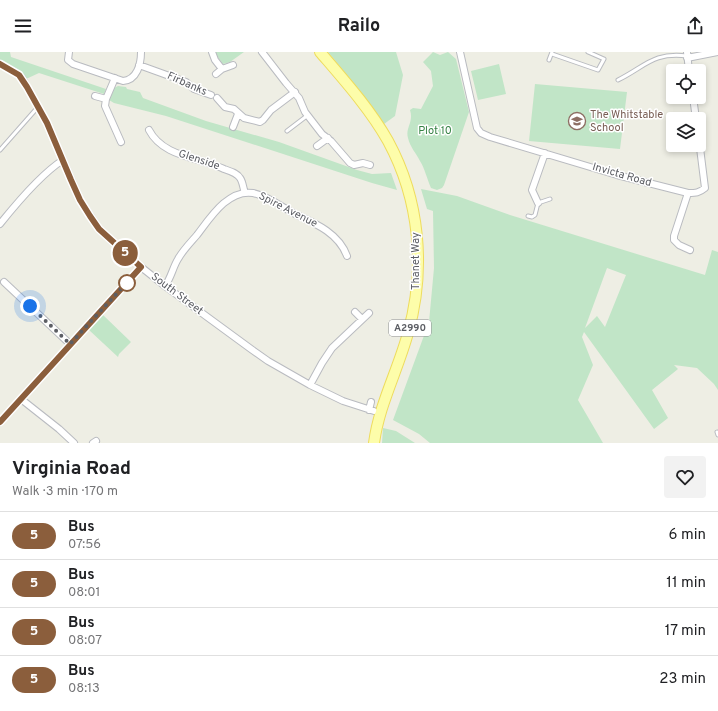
<!DOCTYPE html>
<html lang="en">
<head>
<meta charset="utf-8">
<style>
	body { margin:0; font-family:Overpass,sans-serif; background:#f2f2f2; color:#202124; height:100vh; display:flex; flex-direction:column; font-size:15px; white-space:nowrap }
	* { box-sizing:border-box; margin:0 }
	p { font-size:13px; color:#757577 }
	.icon { flex:none; width:22px; height:22px; fill:none; stroke:currentColor; stroke-width:2; stroke-linecap:round; stroke-linejoin:round }
	.map { position:relative; height:391px; overflow:hidden }
	.sheet { display:flex; flex-direction:column; background:#fff; flex:1 }
	.sheet>* { flex:none }
	.badge { padding:0 8px; border-radius:13px; font-size:14px; line-height:26px }
	.fabs { position:absolute; left:666px; top:12px; display:grid; gap:8px }
	.fabs a { display:grid; place-items:center; width:40px; height:40px; border-radius:4px; background:#fff; box-shadow:0 2px 6px #0003; font-size:20px }
	.you { position:absolute; width:20px; height:20px; margin:-10px; border:3px solid #fff; border-radius:50%; background:#1a73e8; box-shadow:0 0 0 6px #1a73e833 }
	.map>.badge { position:absolute; translate:-50% -50%; box-shadow:0 0 0 2px #fff }
	.round { display:grid; place-items:center; flex:none; width:42px; height:42px; border-radius:4px; background:#f2f2f2 }
	.overview { display:flex; align-items:center; justify-content:space-between; height:68px; padding:0 12px }
	h1 { font-size:19px; font-weight:700; line-height:30px }
	ul { padding:0; list-style:none }
	li { display:flex; align-items:center; gap:12px; height:48px; padding:0 12px; border-top:1px solid #e0e0e0 }
	li div { flex:1 }
	li b { display:block; font-size:15px }
	li em { font-style:normal }
	li .badge { min-width:44px; font-weight:700; text-align:center }
	header { display:flex; justify-content:space-between; align-items:center; height:52px; padding:0 12px; background:#fff; font-size:18px; font-weight:700 }
	.map>svg:first-child { display:block }
	.green { fill:#c1e5c7; fill-rule:evenodd }
	.lines { fill:none; stroke-linecap:round; stroke-linejoin:round }
	.lane-casing { stroke:#b9bbc0; stroke-width:5 }
	.street-casing { stroke:#b9bbc0; stroke-width:8 }
	.primary-casing { stroke:#eedc5d; stroke-width:12 }
	.lane { stroke:#fff; stroke-width:3 }
	.street { stroke:#fff; stroke-width:6 }
	.primary { stroke:#fdfdaa; stroke-width:10 }
	.line-casing { stroke:#fff; stroke-width:9 }
	.line { stroke:#8b5e3c; stroke-width:6 }
	.walk { stroke:#5c5e64; stroke-width:4; stroke-dasharray:0 7.2 }
	.stop-dot { fill:#fff; stroke:#8b5e3c; stroke-width:2 }
	.labels { text-anchor:middle; dominant-baseline:central; stroke-width:3; stroke-linejoin:round; paint-order:stroke }
	.shield { fill:#fff; stroke:#8d8e92; stroke-width:1 }
	.shield-label { font-size:10px; font-weight:bold; fill:#5c5e64 }
	.street-label { font-size:11px; fill:#5c5e64; stroke:#fff }
	.education-label { font-size:11px; fill:#785e54; stroke:#fff; text-anchor:start }
	.park-label { font-size:11px; fill:#368245; stroke:#fff }
</style>
</head>
<body>
<header><svg class="icon" aria-label="menu" viewBox="0 0 24 24"><path d="M4 6h16M4 12h16M4 18h16"/></svg>Railo<svg class="icon" aria-label="share" viewBox="0 0 24 24"><path d="M12 15V3M7 8l5-5 5 5M5 13v7h14v-7"/></svg></header>
<div class="map">
<svg width="718" height="391" viewBox="0 0 718 391">
	<rect width="100%" height="100%" fill="#eeeee4"/>
	<!-- green -->
	<path class="green" d="M 0,0 L 10,0 L 11,5 L 106,37 L 104,42 L 39,21 L 26,27 L 0,10 Z
		M 214,0 L 244,0 L 230,10 L 223,12 Z
		M 328,0 L 396,0 L 403,23 L 395,64 L 384,72 L 361,40 Z
		M 433,0 L 440,3 L 448,0 L 456,7 L 469,60 L 444,133 L 442,136 L 437,138 L 431,136 C 427,127 425,117 420,109 C 416,101 410,95 408,86 C 405,76 414,70 410,58 L 413,56 L 421,57 L 433,34 L 431,19 L 423,10 Z
		M 499,12 L 506,42 L 478,48 L 471,19 Z
		M 535,32 L 627,40 L 620,97 L 529,89 Z
		M 118,34 L 126,35 L 127,37 L 140,40 L 143,46 L 206,69 L 279,90 L 357,118 L 372,122 L 391,121 L 397,138 L 372,131 L 166,64 L 114,51 L 109,48 L 114,36 Z
		M 421,137 L 457,144 L 510,163 L 705,223 L 712,198 L 718,200 L 718,338 L 714,332 L 697,316 L 674,313 L 678,317 L 652,338 L 668,366 L 654,377 L 584,280 L 582,285 L 593,313 L 578,348 L 603,391 L 430,391 L 419,382 L 393,368 L 429,270 L 434,216 L 433,159 L 427,157 ZM 607,216 L 626,223 L 605,275 L 597,264 L 585,276 Z
		M 103,263 L 131,290 L 119,302 L 118,305 L 89,278 Z
		M 383,376 L 396,379 L 415,391 L 382,391 Z"/>
	<g class="lines">
		<!-- lane casing -->
		<g class="lane-casing">
			<path id="lane" d="M 552,2 L 598,18 L 604,7 L 588,0
				M 549,8 L 552,0
				M 618,28 C 646,14 653,0 687,4
				M 287,79 L 308,63
				M 0,98 L 38,55
				M 528,164 L 532,165 L 535,163 L 538,151 L 550,147
				M 717,380 L 718,383"/>
		</g>
		<!-- street casing -->
		<g class="street-casing">
			<path id="street" d="M 69,0 L 68,8 L 73,12 L 123,29 C 137,28 141,12 141,0
				M 212,0 L 215,8 L 222,17
				M 262,0 L 286,31 L 299,46 L 305,60 L 322,82 L 331,89 L 350,111 L 354,113 L 363,111 L 370,113
				M 460,0 L 477,76 L 481,81 L 490,85 L 617,123 L 688,141 C 696,141 699,141 705,136 L 699,88
				M 687,0 L 689,19
				M 687,6 L 718,0
				M 0,12 L 15,20 L 22,26 L 47,71 L 80,148 L 99,177 L 112,189 L 141,215 L 165,234 L 251,297 L 268,309 L 310,333 L 343,349 L 374,359
				M 139,13 L 186,30 L 194,37 L 211,43
				M 216,22 L 222,17 L 233,13
				M 115,26 L 106,47 L 105,54 L 121,90
				M 95,44 L 106,47
				M 693,45 L 696,67
				M 217,46 L 225,55 L 234,57 L 244,66 L 260,70 L 263,68 L 271,58 L 295,40
				M 233,75 L 238,62
				M 149,78 C 163,105 198,105 224,117 C 230,119 237,121 240,126 C 243,130 243,136 245,141
				M 317,94 L 328,86
				M 688,141 L 674,184 L 674,188 L 679,193 L 690,198
				M 538,151 L 532,138 L 545,101
				M 0,172 C 16,152 41,122 63,108
				M 4,230 L 70,292
				M 165,234 C 171,226 173,215 178,207 C 183,198 191,190 197,183 C 210,166 228,137 253,141 C 268,144 283,156 297,163 C 317,172 339,182 347,204
				M 355,260 L 362,267
				M 310,333 L 322,311 L 332,296 L 369,261
				M 21,347 L 59,377 L 74,391
				M 369,358 L 371,350
				M 0,370 L 141,215
				M 93,391 L 96,389"/>
		</g>
		<!-- primary casing -->
		<g class="primary-casing">
			<path id="primary" d="M 320,0 C 344,28 370,57 388,89 C 420,148 426,217 408,281 C 398,318 379,353 374,391"/>
		</g>
		<!-- lane -->
		<use href="#lane" class="lane"/>
		<!-- street -->
		<use href="#street" class="street"/>
		<!-- primary -->
		<use href="#primary" class="primary"/>
	</g>
	<g class="lines">
		<!-- line casing -->
		<g class="line-casing">
			<path id="line" d="M 0,12 L 19,23 L 27,35 L 47,71 L 71,128 L 80,148 L 90,164 L 99,177 L 141,215 L 0,370"/>
		</g>
		<!-- line -->
		<use href="#line" class="line"/>
		<!-- walk -->
		<path class="walk" d="M 30,254 L 70,292 L 131,226 L 127,231"/>
	</g>
	<!-- icons -->
	<defs>
		<g id="school-ring" transform="scale(0.9)"><circle r="9.5" fill="#fff" stroke="#8d6e63" stroke-width="1.5"/><path d="M0-5L7-2L0 1L-7-2ZM-4 1L0 2.5L4 1V4Q0 6-4 4Z" fill="#8d6e63"/></g>
	</defs>
	<g fill-rule="evenodd">
		<use href="#school-ring" x="577" y="69"/>
	</g>
	<!-- markers -->
	<circle class="stop-dot" cx="127" cy="231" r="8"/>
	<g class="labels">
		<!-- shield labels -->
		<rect class="shield" x="389" y="268" width="42" height="16" rx="3"/>
		<g class="shield-label">
			<text x="410" y="276">A2990</text>
		</g>
		<!-- street labels -->
		<g class="street-label">
			<text transform="translate(187 32) rotate(24)">Firbanks</text>
			<text transform="translate(199 108) rotate(18)">Glenside</text>
			<text transform="translate(622 123) rotate(16)">Invicta Road</text>
			<text transform="translate(288 158) rotate(27)">Spire Avenue</text>
			<text transform="translate(416 209) rotate(-90)">Thanet Way</text>
			<text transform="translate(177 242) rotate(37)">South Street</text>
		</g>
		<!-- education labels -->
		<g class="education-label">
			<text x="590" y="63">The Whitstable<tspan x="590" dy="13">School</tspan></text>
		</g>
		<!-- park labels -->
		<g class="park-label">
			<text x="435" y="79">Plot 10</text>
		</g>
	</g>
</svg>
<div class="fabs">
<a><svg class="icon" aria-label="locate" viewBox="0 0 24 24"><circle cx="12" cy="12" r="6"/><path d="M12 2v4M12 18v4M2 12h4M18 12h4"/></svg></a>
<a><svg class="icon" aria-label="layers" viewBox="0 0 24 24"><path d="M12 4l9 5-9 5-9-5zM3 14l9 5 9-5"/></svg></a>
</div>
<div class="you" style="left:30px;top:254px"></div>
<b class="badge" style="left:125px;top:201px;background:#8b5e3c;color:#fff">5</b>
</div>
<section class="sheet">
<div class="overview"><div><h1>Virginia Road</h1><p>Walk · 3 min · 170 m</p></div><a class="round"><svg class="icon" aria-label="heart" viewBox="0 0 24 24"><path d="M12 20l-8-8c-3-5 5-10 8-4 3-6 11-1 8 4z"/></svg></a></div>
<ul>
<li><span class="badge" style="background:#8b5e3c;color:#fff">5</span><div><b>Bus</b><p>07:56</p></div><em>6 min</em></li>
<li><span class="badge" style="background:#8b5e3c;color:#fff">5</span><div><b>Bus</b><p>08:01</p></div><em>11 min</em></li>
<li><span class="badge" style="background:#8b5e3c;color:#fff">5</span><div><b>Bus</b><p>08:07</p></div><em>17 min</em></li>
<li><span class="badge" style="background:#8b5e3c;color:#fff">5</span><div><b>Bus</b><p>08:13</p></div><em>23 min</em></li>
</ul>
</section>
</body>
</html>
